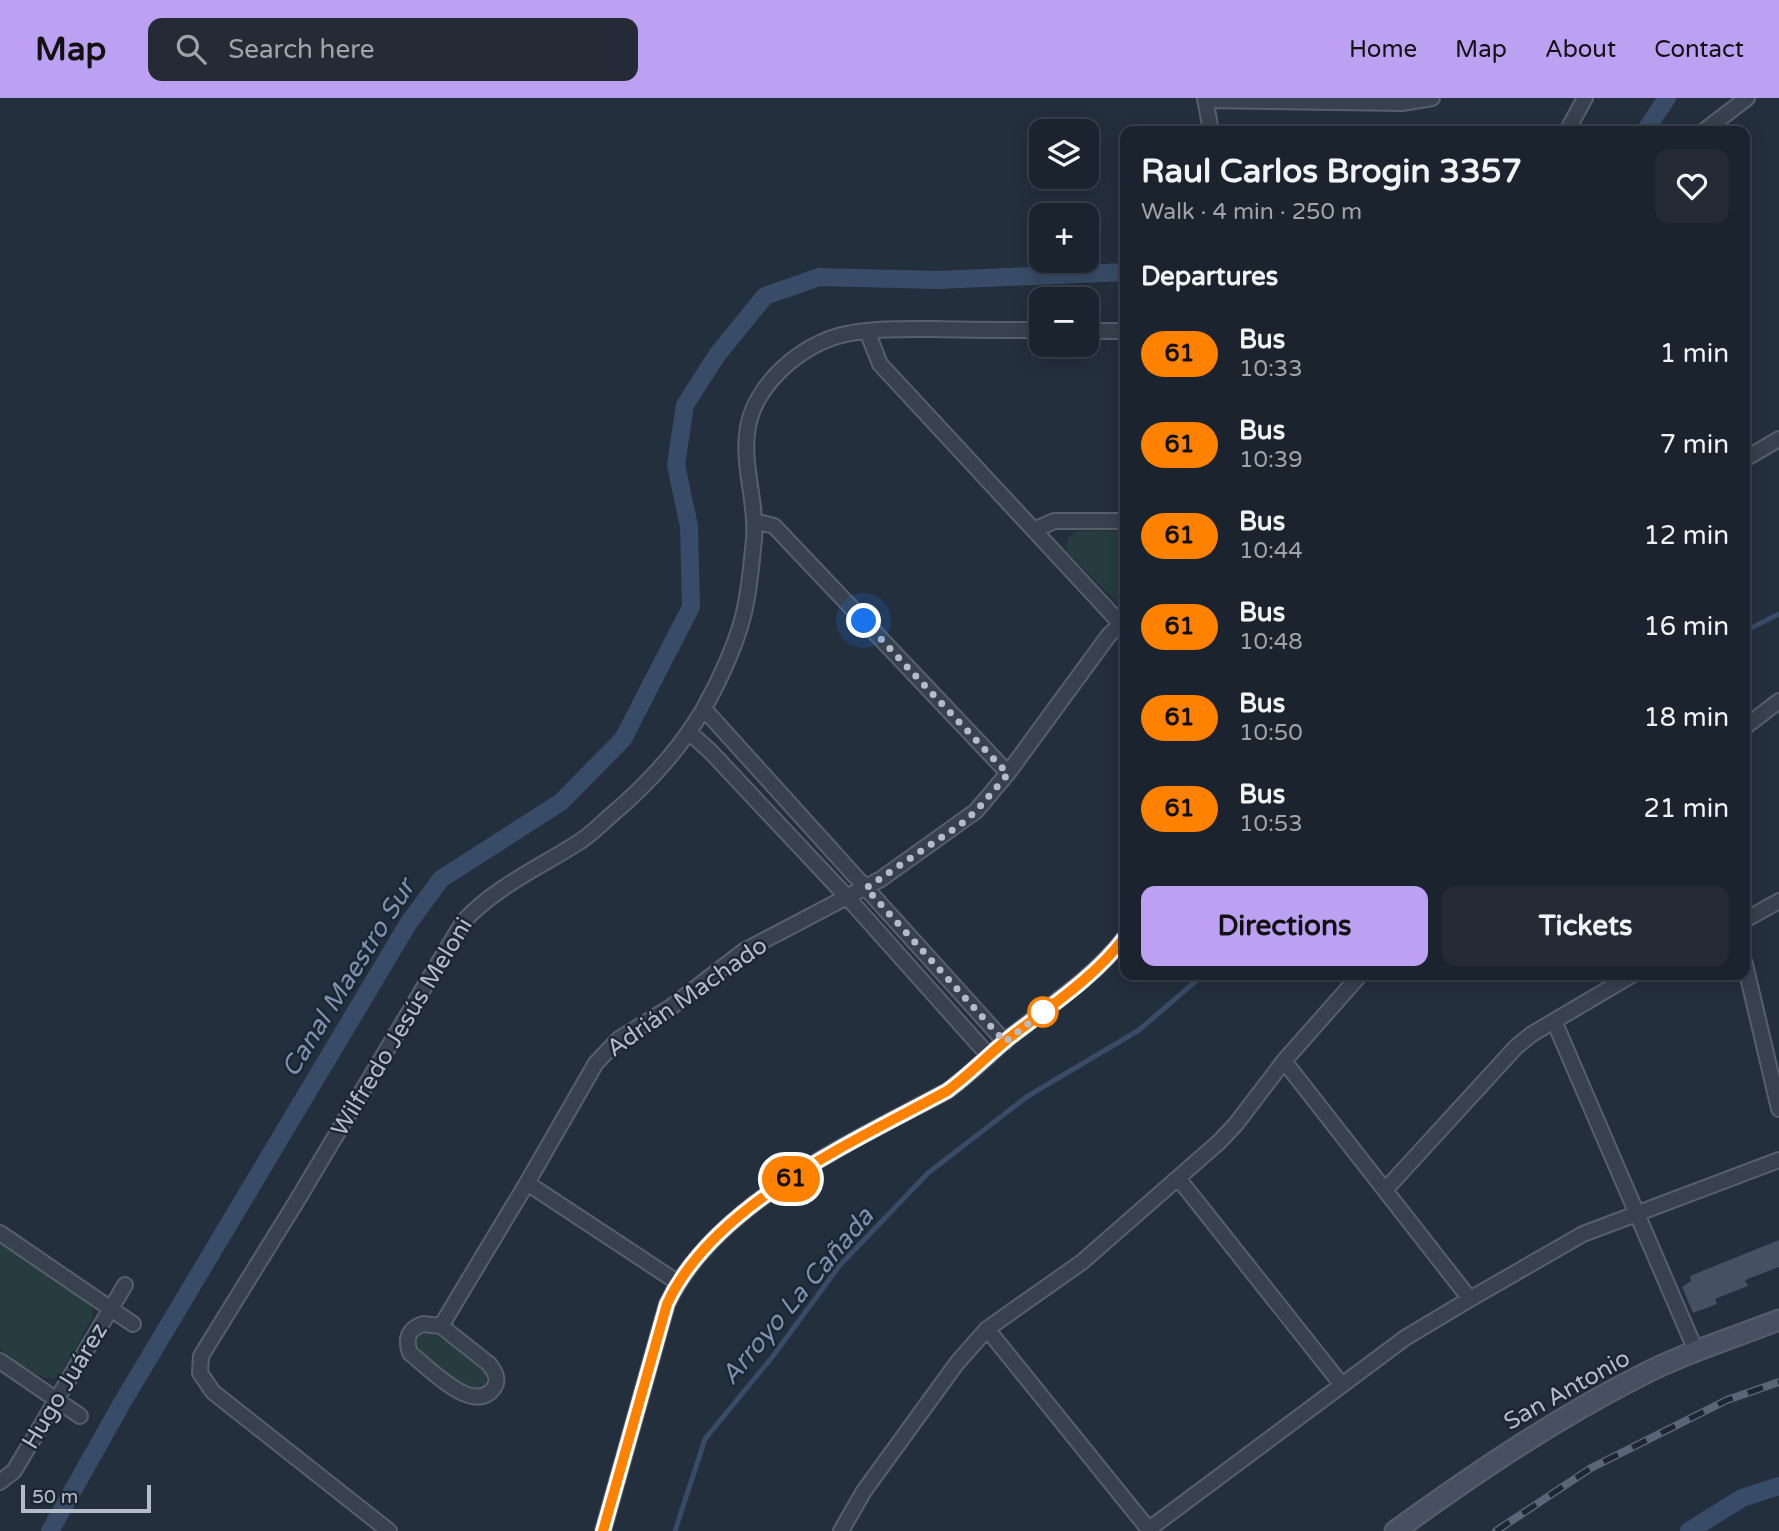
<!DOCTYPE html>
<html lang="en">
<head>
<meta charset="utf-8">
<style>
	body { margin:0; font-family:"Varela Round",sans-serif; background:#242b36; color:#f1f3f6; height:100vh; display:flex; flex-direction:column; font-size:26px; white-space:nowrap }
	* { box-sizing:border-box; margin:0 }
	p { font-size:23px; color:#a0a4aa }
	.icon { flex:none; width:38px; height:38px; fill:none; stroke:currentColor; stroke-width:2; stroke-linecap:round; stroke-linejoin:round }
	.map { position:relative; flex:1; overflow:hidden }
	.panel { position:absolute; left:1120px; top:28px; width:630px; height:854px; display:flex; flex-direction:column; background:#1b232e; border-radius:14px; box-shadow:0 4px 18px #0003,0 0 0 2px #39404a }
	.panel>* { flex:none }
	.badge { padding:0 14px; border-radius:23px; font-size:24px; line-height:46px }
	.controls { position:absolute; left:1029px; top:21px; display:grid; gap:14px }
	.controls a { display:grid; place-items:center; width:70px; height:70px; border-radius:14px; background:#1b232e; box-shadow:0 4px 18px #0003,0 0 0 2px #39404a; font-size:35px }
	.scale { position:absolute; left:21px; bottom:18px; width:130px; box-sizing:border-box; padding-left:7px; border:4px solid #b4bcc9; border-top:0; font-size:19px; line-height:24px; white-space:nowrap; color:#b4bcc9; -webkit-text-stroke:5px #1d2633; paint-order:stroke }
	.you { position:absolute; width:35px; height:35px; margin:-18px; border:5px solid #fff; border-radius:50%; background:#1a73e8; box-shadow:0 0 0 10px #1a73e833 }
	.map>.badge { position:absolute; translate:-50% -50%; box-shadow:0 0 0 4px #fff }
	h2 { padding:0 21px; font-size:26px; line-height:63px }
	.round { display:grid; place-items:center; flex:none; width:74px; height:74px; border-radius:14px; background:#242b36 }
	.summary { display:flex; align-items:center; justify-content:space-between; height:119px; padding:0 21px }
	h1 { font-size:33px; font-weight:700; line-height:52px }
	.action { display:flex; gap:14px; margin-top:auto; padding:14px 21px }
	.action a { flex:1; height:80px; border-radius:14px; background:#bca0f2; color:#111; font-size:28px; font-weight:700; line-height:80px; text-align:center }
	.action a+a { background:#242b36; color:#f1f3f6 }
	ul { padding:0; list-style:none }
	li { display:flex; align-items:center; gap:21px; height:91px; padding:0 21px }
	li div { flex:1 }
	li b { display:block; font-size:26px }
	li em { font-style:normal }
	li .badge { min-width:77px; font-weight:700; text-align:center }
	header { display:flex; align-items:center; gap:42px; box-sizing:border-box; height:98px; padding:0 35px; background:#bca0f2; color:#111 }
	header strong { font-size:33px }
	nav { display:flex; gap:38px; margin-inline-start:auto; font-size:24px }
	.search { width:490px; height:63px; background:#242b36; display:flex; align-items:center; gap:18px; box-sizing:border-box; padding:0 24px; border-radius:14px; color:#a0a4aa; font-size:26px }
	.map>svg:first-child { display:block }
	.green { fill:#263c3f }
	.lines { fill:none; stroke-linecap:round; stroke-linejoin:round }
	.stream { stroke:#394c67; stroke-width:5 }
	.canal { stroke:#394c67; stroke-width:18 }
	.building { fill:#455162 }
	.street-casing { stroke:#565f6c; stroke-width:18 }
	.secondary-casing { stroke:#565f6c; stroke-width:23 }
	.street { stroke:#38414e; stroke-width:14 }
	.secondary { stroke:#465061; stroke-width:19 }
	.rail-casing { stroke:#5a6575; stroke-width:8 }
	.rail { stroke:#1d2633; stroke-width:5; stroke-dasharray:16; stroke-linecap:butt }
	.line-casing { stroke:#fff; stroke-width:16 }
	.line { stroke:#ff8100; stroke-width:10 }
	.walk { stroke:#b4bcc9; stroke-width:7; stroke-dasharray:0 12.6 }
	.stop-dot { fill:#fff; stroke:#ff8100; stroke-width:3.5 }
	.labels { text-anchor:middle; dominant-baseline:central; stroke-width:5; stroke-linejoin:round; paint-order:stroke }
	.street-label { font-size:24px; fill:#b4bcc9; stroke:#1d2633 }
	.water-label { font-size:26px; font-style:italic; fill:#7c92b1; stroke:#1d2633 }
</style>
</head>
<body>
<header>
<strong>Map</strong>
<div class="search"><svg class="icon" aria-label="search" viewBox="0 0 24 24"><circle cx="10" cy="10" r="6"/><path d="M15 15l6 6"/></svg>Search here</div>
<nav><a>Home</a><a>Map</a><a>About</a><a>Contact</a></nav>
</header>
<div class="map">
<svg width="1779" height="1433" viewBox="0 0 1779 1433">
	<rect width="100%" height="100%" fill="#242f3e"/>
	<!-- green -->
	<path class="green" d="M 1078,433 L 1125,433 L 1125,509 L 1121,508 L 1067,454 L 1066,447 L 1068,439 Z
		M 0,1143 L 88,1203 L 92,1210 L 92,1220 L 60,1278 C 40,1287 16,1262 0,1251 Z
		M 425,1235 L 436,1237 L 483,1269 L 486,1277 L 486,1288 L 482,1292 L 466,1291 L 423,1258 L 417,1245 L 419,1239 Z"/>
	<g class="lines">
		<!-- stream -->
		<path class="stream" d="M 1745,533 L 1779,516
			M 675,1433 L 705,1341 L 773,1258 L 840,1167 L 928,1075 L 1028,998 L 1139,932 L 1203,877"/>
		<!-- canal -->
		<path class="canal" d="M 1645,33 L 1667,0
			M 50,1433 L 122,1305 L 408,826 L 441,781 L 561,704 L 623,641 L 691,509 L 689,428 L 676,367 L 685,307 L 717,257 L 765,198 L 819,179 L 938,182 L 1125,174
			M 1689,1433 L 1742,1400 L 1779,1388"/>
	</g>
	<!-- building -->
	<path class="building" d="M 1779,1142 L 1779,1169 L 1745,1182 L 1748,1188 L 1715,1201 L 1717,1206 L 1693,1215 L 1682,1189 L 1691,1183 L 1690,1178 Z"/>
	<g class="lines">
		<!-- street casing -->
		<g class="street-casing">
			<path id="street" d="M 1205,0 L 1211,33
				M 1205,2 L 1402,5 L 1432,0
				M 1567,33 L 1585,0
				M 1704,33 L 1747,0
				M 867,233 L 880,266 L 1120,525
				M 1087,233 L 1125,233
				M 1745,361 L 1779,341
				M 754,423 L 774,428 L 1008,675
				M 1034,432 L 1054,423 L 1125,423
				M 704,611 L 1005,944
				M 1745,629 L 1779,603
				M 689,634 L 711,654 L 848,800 L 989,958
				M 1745,822 L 1779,803
				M 1745,866 L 1779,1011
				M 1554,923 L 1696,1253
				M 1284,963 L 1470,1201
				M 1178,1080 L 1342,1287
				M 527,1085 L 596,965 L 619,941 L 671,909 L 744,853 L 881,781 L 976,713 L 1008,675 L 1109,537 L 1125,522
				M 1386,1091 L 1516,949 L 1532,936 L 1632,877
				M 0,1135 L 133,1226
				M 423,1226 L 441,1228 L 489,1266 C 495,1274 500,1282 493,1291 C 472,1317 428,1269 410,1255 C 405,1241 408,1231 423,1226 Z
				M 441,1228 L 527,1085 L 677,1184
				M 987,1231 L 1150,1433
				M 0,1263 L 80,1318
				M 0,1384 L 14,1373 L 125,1187
				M 1149,1431 L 1405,1240 L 1470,1201 L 1583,1136 L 1779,1062
				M 389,1433 L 213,1294 L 200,1275 L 201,1258 L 298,1101 L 463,824 C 494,790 538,770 576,746 C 588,739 599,728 609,719 C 646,688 678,654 703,612 C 720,582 740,539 746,505 C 750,484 752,462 754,441 C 757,406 743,371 747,336 C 751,289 801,245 846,236 C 875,230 905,231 935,231 C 971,232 1006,232 1041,232
				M 603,1433 L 667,1206 C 714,1106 853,1043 947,993 C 968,978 986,960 1005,943 C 1045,910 1093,881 1125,839
				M 841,1433 L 864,1393 L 957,1265 L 987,1231 L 1082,1164 L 1219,1044 L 1236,1026 L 1284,963 L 1360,877"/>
		</g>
		<!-- secondary casing -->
		<g class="secondary-casing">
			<path id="secondary" d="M 1395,1433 C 1474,1376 1553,1322 1640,1278 C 1684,1255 1733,1240 1779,1222"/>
		</g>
		<!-- street -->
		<use href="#street" class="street"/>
		<!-- secondary -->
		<use href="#secondary" class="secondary"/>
		<!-- rail casing -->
		<g class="rail-casing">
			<path id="rail" d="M 1496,1433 L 1591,1370 L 1727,1302 L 1779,1284"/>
		</g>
		<!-- rail -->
		<use href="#rail" class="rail"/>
	</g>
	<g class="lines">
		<!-- line casing -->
		<g class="line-casing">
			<path id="line" d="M 603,1433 L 667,1206 C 713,1106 853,1044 947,993 C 969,977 988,957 1009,940 C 1049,909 1094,880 1125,839"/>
		</g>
		<!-- line -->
		<use href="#line" class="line"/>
		<!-- walk -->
		<path class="walk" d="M 864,523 L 1008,676 L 976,713 L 960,727 L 866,790 L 1005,944 L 1043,914"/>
	</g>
	<!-- markers -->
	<circle class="stop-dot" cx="1043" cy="914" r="14"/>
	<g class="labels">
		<!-- street labels -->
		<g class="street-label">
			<text transform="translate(687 899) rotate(-35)">Adrián Machado</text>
			<text transform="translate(402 929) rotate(-59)">Wilfredo Jesús Meloni</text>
			<text transform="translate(65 1288) rotate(-59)">Hugo Juárez</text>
			<text transform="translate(1567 1292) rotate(-29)">San Antonio</text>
		</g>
		<!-- water labels -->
		<g class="water-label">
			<text transform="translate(348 880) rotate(-58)">Canal Maestro Sur</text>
			<text transform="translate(797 1198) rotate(-50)">Arroyo La Cañada</text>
		</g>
	</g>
</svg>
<div class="controls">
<a><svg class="icon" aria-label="layers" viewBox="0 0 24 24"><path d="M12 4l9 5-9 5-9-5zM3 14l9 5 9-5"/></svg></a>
<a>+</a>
<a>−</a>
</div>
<div class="scale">50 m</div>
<div class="you" style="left:864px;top:523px"></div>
<b class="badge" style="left:791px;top:1081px;background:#ff8100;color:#111">61</b>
<section class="panel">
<div class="summary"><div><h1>Raul Carlos Brogin 3357</h1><p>Walk · 4 min · 250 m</p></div><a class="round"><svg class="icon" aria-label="heart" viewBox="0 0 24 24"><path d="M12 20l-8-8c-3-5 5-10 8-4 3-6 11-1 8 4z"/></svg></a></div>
<h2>Departures</h2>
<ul>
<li><span class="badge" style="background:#ff8100;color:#111">61</span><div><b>Bus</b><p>10:33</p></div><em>1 min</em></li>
<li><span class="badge" style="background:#ff8100;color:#111">61</span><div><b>Bus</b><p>10:39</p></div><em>7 min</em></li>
<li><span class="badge" style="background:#ff8100;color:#111">61</span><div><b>Bus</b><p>10:44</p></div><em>12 min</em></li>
<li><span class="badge" style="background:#ff8100;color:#111">61</span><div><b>Bus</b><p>10:48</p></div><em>16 min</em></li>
<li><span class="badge" style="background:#ff8100;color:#111">61</span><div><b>Bus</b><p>10:50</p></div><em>18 min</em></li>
<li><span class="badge" style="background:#ff8100;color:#111">61</span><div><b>Bus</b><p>10:53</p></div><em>21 min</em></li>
</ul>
<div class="action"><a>Directions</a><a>Tickets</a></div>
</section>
</div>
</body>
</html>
